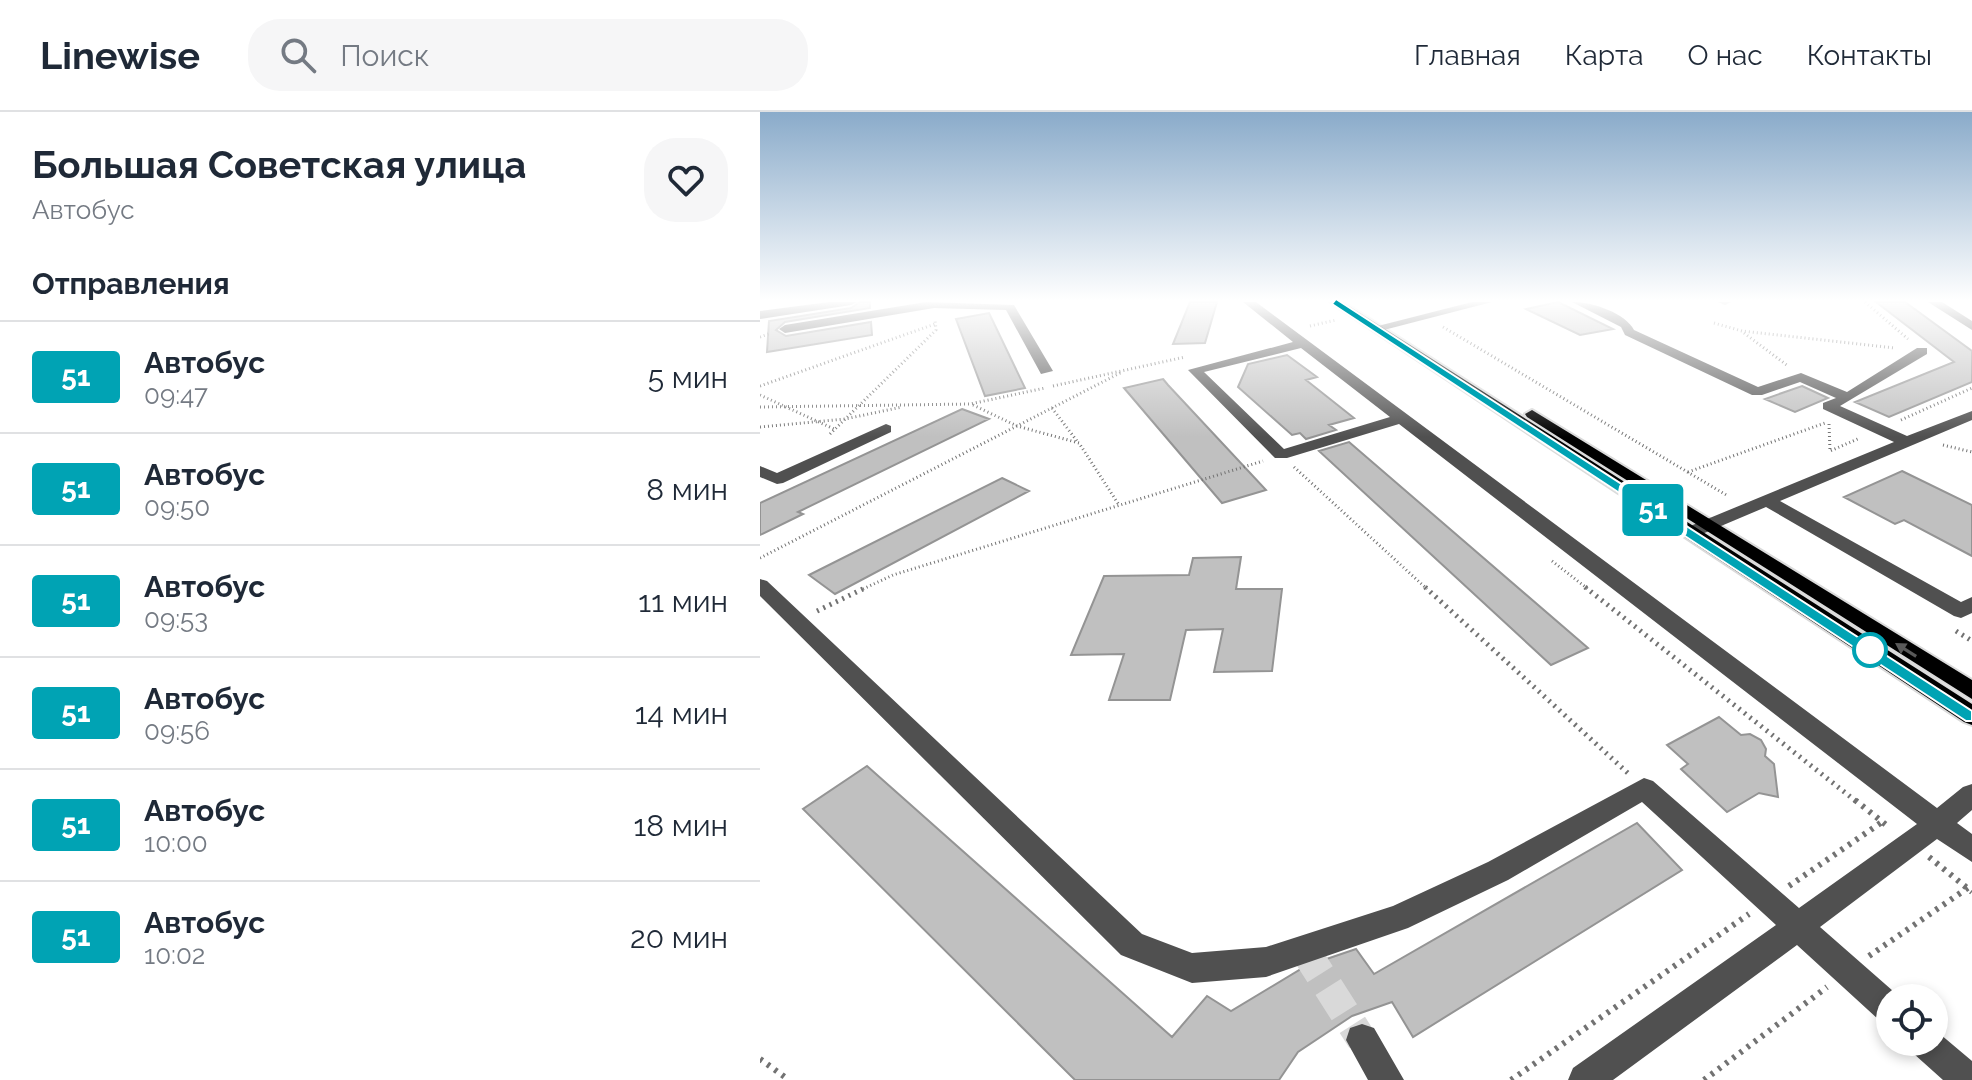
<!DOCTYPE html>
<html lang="ru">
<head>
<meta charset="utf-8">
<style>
	body { margin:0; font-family:Raleway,sans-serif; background:#f6f6f7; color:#1f2937; height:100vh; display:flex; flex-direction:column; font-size:30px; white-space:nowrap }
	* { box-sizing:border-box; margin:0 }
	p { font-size:26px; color:#747a83 }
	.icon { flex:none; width:44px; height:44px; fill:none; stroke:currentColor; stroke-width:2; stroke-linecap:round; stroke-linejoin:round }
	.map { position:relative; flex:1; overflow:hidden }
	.side { display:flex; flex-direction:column; background:#fff; width:760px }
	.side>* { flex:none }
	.badge { padding:0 16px; border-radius:6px; font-size:28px; line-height:52px }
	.buttons { position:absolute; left:1116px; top:872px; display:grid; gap:16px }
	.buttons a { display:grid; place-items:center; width:72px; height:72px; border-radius:50%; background:#fff; box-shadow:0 4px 12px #0003; font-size:40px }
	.map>.badge { position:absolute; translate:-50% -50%; box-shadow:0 0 0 4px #fff }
	h2 { padding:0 32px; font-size:30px; line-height:72px }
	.round { display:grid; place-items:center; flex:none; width:84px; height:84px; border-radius:32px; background:#f6f6f7 }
	.summary { display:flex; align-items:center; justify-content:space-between; height:136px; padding:0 32px }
	h1 { font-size:38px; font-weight:700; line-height:60px }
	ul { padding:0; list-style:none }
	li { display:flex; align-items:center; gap:24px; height:112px; padding:0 32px; border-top:2px solid #e0e1e3 }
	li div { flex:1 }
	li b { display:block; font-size:30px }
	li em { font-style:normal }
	li .badge { min-width:88px; font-weight:700; text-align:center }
	header { display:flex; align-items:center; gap:48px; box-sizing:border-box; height:112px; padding:0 40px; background:#fff; border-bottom:2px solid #e0e1e3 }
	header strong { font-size:38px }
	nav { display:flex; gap:44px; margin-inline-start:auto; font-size:28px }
	.search { width:560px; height:72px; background:#f6f6f7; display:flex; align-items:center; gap:20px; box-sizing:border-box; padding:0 28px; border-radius:32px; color:#747a83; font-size:30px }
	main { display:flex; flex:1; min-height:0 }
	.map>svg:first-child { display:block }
	.building { fill:#c0c0c0; stroke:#949494; stroke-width:2 }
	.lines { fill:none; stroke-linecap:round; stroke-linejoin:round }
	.minor-tunnel { stroke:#d9d9d9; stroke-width:30; stroke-dasharray:30 15; stroke-linecap:butt }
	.major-casing { stroke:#dbdbdb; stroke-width:4 }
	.path-far2 { stroke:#727272; stroke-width:3; stroke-dasharray:1 3; stroke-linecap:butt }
	.path-far1 { stroke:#727272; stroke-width:5; stroke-dasharray:2 5; stroke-linecap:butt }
	.path { stroke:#727272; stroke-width:6; stroke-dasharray:3 6; stroke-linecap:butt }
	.minor { fill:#505050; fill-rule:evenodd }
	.major { fill:#000; fill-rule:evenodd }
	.oneway { fill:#595959 }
	.line { fill:#00a3b4; stroke:#fff; stroke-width:2 }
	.stop-dot { fill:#fff; stroke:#00a3b4; stroke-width:4 }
</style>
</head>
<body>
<header>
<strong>Linewise</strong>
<div class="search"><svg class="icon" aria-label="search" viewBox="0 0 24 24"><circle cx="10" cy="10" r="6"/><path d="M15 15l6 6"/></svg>Поиск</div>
<nav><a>Главная</a><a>Карта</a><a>О нас</a><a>Контакты</a></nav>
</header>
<main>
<section class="side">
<div class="summary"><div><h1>Большая Советская улица</h1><p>Автобус</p></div><a class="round"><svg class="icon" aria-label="heart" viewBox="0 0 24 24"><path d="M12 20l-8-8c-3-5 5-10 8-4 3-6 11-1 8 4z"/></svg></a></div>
<h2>Отправления</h2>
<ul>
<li><span class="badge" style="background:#00a3b4;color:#fff">51</span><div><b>Автобус</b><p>09:47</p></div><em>5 мин</em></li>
<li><span class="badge" style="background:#00a3b4;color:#fff">51</span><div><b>Автобус</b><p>09:50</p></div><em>8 мин</em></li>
<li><span class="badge" style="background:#00a3b4;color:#fff">51</span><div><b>Автобус</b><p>09:53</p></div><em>11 мин</em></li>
<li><span class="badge" style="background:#00a3b4;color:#fff">51</span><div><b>Автобус</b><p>09:56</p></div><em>14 мин</em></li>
<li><span class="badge" style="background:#00a3b4;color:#fff">51</span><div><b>Автобус</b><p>10:00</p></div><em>18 мин</em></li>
<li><span class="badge" style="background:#00a3b4;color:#fff">51</span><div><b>Автобус</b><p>10:02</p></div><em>20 мин</em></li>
</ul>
</section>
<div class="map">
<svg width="1212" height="968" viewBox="0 0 1212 968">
	<rect width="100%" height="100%" fill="#fff"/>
	<!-- building -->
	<path class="building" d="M 100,190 L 110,190 L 110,196 L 25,210 L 16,218 L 26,224 L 111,210 L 112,223 L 7,240 L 9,209 L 91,196 Z
		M 430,190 L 457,190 L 445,231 L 413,232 Z
		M 798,190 L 853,217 L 820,223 L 766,197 Z
		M 1116,190 L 1145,190 L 1212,239 L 1212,270 L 1129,305 L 1095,290 L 1194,250 Z
		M 229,201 L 265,276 L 225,284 L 196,207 Z
		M 527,243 L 557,265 L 546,268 L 594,306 L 569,313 L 576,318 L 546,327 L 540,321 L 532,323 L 478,275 L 488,252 Z
		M 403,267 L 408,273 L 506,378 L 462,391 L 364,276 Z
		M 1042,274 L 1068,286 L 1035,300 L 1005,287 Z
		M 202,297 L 229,307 L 38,400 L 43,402 L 0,423 L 0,391 Z
		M 589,330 L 828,536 L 791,553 L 559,339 Z
		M 1142,359 L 1212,393 L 1212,444 L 1144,408 L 1135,412 L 1084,385 Z
		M 242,366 L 269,379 L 75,482 L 49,463 Z
		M 481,445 L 476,477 L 522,477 L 512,559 L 454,560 L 463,517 L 426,518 L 410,588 L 349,588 L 364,542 L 311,543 L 344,464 L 429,463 L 433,446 Z
		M 959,605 L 981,623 L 990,622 L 1001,628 L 1006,637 L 1005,644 L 1014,652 L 1018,685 L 999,681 L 967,700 L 921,657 L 928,652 L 907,633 Z
		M 107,654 L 412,925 L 447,884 L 471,899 L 546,854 L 596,837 L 614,862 L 877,711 L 922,758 L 653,925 L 632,890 L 592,904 L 538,940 L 519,968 L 315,968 L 43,697 Z"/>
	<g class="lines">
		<!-- minor-tunnel -->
		<path class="minor-tunnel" d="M 544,837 L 602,928"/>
		<!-- major casing -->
		<g class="major-casing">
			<path id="major" d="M 570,190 L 583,190 L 1212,592 L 1212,613 L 1204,610 Z
				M 772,298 L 1212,568 L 1212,587 L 767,305 L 765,302 Z"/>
		</g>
		<!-- path-far2 -->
		<path class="path-far2" d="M 1105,190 L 1148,227
			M 954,211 L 982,219 L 1135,236
			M 550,214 L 576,208
			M 683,215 L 968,384
			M 984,221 L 1028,254
			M 0,225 L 11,221
			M 0,274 L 175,212
			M 293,274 L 425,245
			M 0,283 L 74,317
			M 213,293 L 257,314 L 319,331 L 359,393
			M 0,295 L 210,292 L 285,276
			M 292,296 L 317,329
			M 1141,308 L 1212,276
			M 1069,312 L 1070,339 L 1100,326
			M 0,315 L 85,307 L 142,295
			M 70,322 L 176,218 L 175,208
			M 1183,333 L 1212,340
			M 534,355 L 667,477
			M 928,360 L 1065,311
			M 0,446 L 362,260
			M 792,449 L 828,477
			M 103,477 L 133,463 L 503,349"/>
		<!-- path-far1 -->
		<path class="path-far1" d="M 665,475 L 870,663
			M 825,475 L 1097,690
			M 57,499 L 107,475
			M 1196,519 L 1212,529"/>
		<!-- path -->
		<path class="path" d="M 1095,688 L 1130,716
			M 1169,745 L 1212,780
			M 1029,774 L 1122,710
			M 1109,844 L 1212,773
			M 0,947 L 29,968
			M 751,968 L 989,802
			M 944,968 L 1067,875"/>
		<!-- minor -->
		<path class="minor" d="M 69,190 L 97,190 L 91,193 L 0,207 L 0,199 Z
			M 166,190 L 254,193 L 293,259 L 281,262 L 246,198 L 174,196 L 25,221 L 19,217 L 25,213 Z
			M 483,190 L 496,190 L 1177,696 L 1203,675 L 1212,672 L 1212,698 L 1197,711 L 1212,722 L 1212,750 L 1177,727 L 1060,815 L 1141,886 L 1130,886 L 1130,913 L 1119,908 L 1037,833 L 853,968 L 808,968 L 813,956 L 1016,813 L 882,690 L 748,768 L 648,816 L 506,865 L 432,871 L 361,843 L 0,484 L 0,467 L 7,469 L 382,822 L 432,841 L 506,835 L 633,794 L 728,750 L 884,666 L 893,669 L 1039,796 L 1157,712 L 639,312 L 527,346 L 515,346 L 428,258 L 533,230 ZM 541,236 L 630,305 L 524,337 L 444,260 Z
			M 712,190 L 732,190 L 616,220 L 610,216 Z
			M 812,190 C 830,189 866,201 874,218 L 998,275 L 1041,261 L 1087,280 L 1157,236 L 1167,236 L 1167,242 L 1080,294 L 1147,324 L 1212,299 L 1212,308 L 1020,389 L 1201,490 L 1212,485 L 1212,501 L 1201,506 L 1194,504 L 1006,395 L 935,425 L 923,425 L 920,421 L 923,417 L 1134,330 L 1063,297 L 1063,291 L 1076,286 L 1040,270 L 1002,283 L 992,283 L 865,223 L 861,215 Z
			M 958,190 L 971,190 L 965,193 Z
			M 1168,190 L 1182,190 L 1212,209 L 1212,218 Z
			M 126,312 L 131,314 L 131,320 L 23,371 L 17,372 L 0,365 L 0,354 L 17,361 Z
			M 602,912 L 614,916 L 644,968 L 608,968 L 586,928 L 590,916 Z
			M 1174,917 L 1212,949 L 1212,968 L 1183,968 L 1154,942 L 1150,930 L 1174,930 Z"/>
		<!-- major -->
		<use href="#major" class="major"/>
	</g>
	<!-- one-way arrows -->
	<defs><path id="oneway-solid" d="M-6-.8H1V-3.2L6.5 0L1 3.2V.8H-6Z" transform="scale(2)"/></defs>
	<use class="oneway" href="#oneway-solid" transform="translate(1146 538) rotate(-148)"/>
	<!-- sky -->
	<linearGradient id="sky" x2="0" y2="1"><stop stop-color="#8aabca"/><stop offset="0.58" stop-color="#fff"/><stop offset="1" stop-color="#fff" stop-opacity="0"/></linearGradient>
	<rect width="1212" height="325" fill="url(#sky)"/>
	<!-- line -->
	<path class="line" d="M 576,187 L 1212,599 L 1212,609 L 1206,609 L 572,192 Z"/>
	<!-- markers -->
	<circle class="stop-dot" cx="1110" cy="538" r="16"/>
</svg>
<div class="buttons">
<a><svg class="icon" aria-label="locate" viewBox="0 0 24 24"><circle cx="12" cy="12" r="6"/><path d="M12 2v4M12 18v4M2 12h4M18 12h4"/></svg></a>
</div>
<b class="badge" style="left:893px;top:398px;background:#00a3b4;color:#fff">51</b>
</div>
</main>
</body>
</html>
